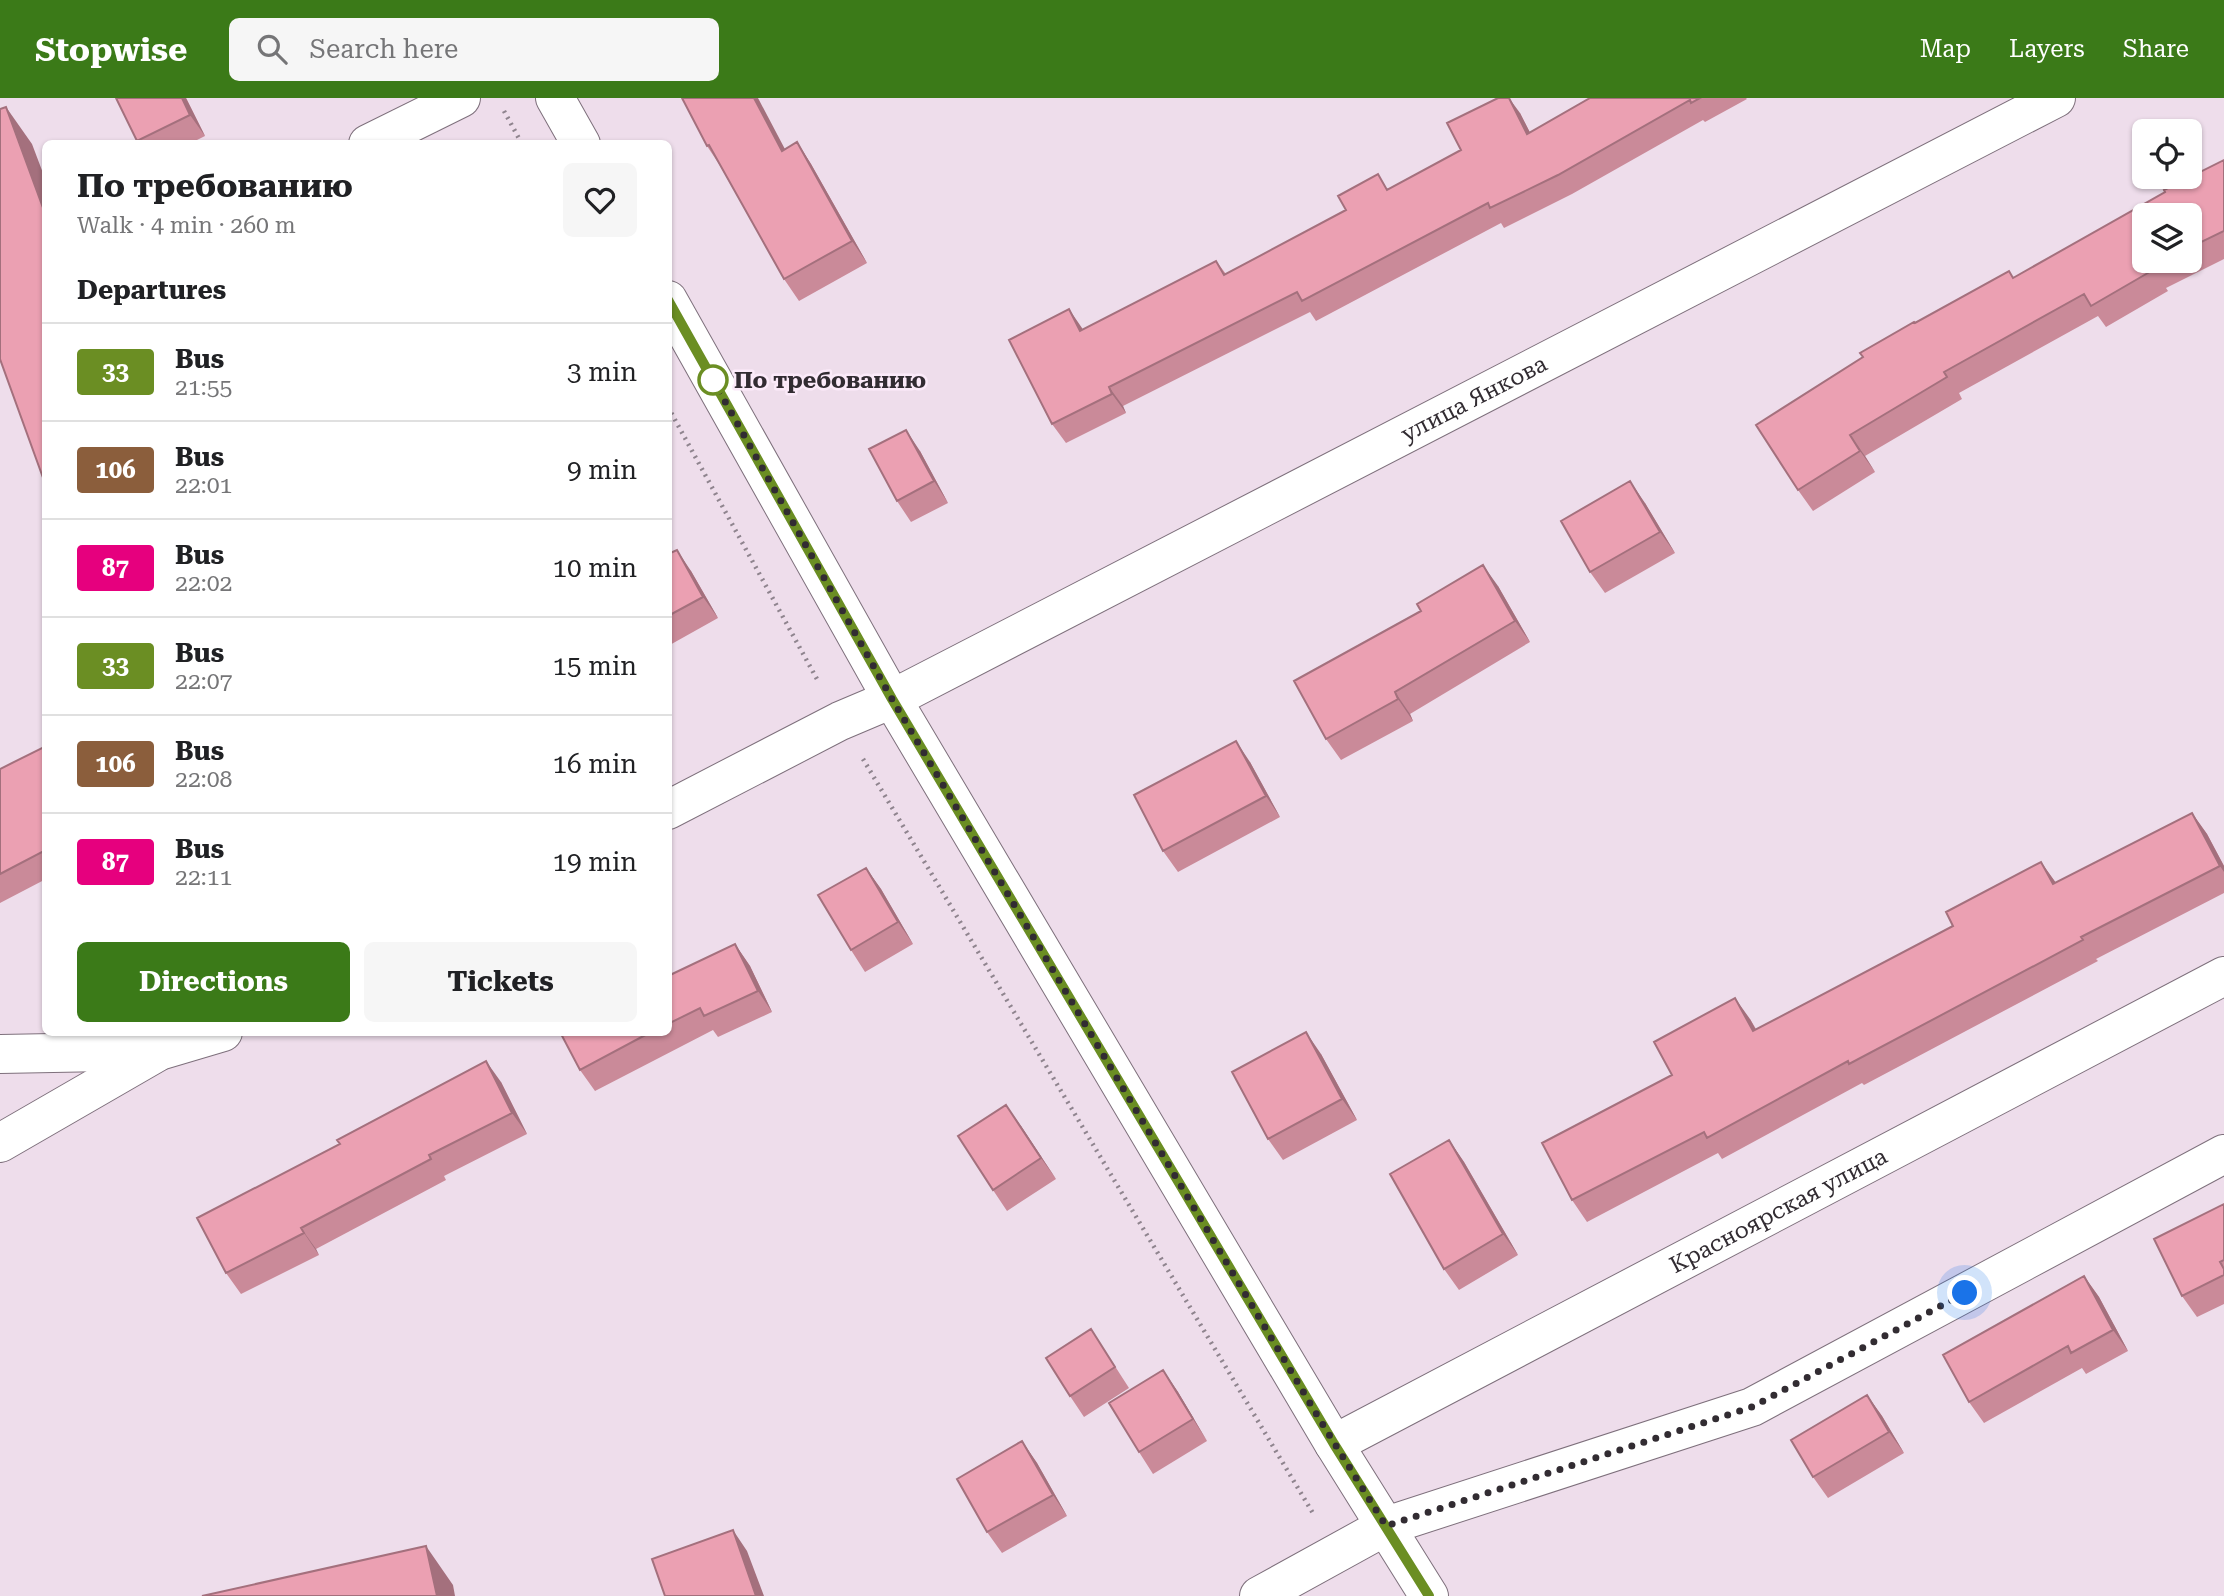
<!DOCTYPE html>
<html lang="en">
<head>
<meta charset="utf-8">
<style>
	body { margin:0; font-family:"Roboto Serif",serif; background:#f6f6f6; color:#202124; height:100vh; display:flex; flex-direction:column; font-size:26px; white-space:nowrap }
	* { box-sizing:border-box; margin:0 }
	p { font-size:23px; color:#757577 }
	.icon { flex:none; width:38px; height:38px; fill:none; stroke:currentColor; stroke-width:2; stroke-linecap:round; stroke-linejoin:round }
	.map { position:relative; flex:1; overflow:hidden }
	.details { position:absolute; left:42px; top:42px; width:630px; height:896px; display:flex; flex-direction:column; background:#fff; border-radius:10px; box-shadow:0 2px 5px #0004 }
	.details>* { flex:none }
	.badge { padding:0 14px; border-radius:5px; font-size:24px; line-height:46px }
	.buttons { position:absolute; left:2132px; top:21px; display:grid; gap:14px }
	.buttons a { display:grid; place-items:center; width:70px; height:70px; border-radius:10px; background:#fff; box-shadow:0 2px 5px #0004; font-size:35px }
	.you { position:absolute; width:35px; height:35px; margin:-18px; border:5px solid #fff; border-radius:50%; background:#1a73e8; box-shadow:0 0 0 10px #1a73e833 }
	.map>.badge { position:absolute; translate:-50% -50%; box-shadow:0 0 0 4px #fff }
	h2 { padding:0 35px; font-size:26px; line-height:63px }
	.round { display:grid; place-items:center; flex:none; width:74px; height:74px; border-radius:10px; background:#f6f6f6 }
	.head { display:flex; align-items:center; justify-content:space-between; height:119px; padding:0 35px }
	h1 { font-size:33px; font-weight:700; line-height:52px }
	.action { display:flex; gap:14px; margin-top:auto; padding:14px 35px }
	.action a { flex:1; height:80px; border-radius:10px; background:#3b7a18; color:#fff; font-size:28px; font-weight:700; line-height:80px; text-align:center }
	.action a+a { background:#f6f6f6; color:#202124 }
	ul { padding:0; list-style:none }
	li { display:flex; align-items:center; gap:21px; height:98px; padding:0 35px; border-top:2px solid #e0e0e0 }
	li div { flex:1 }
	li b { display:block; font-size:26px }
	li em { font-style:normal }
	li .badge { min-width:77px; font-weight:700; text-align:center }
	header { display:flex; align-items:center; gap:42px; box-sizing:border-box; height:98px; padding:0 35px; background:#3b7a18; color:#fff }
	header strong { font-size:33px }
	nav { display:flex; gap:38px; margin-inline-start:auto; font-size:24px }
	.search { width:490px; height:63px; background:#f6f6f6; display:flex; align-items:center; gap:18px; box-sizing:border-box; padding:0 24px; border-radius:10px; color:#757577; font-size:26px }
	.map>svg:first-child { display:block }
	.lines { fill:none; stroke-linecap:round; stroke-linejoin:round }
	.minor-casing { stroke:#7e707c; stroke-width:40 }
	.path { stroke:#8f848e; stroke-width:4.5; stroke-dasharray:2 5; stroke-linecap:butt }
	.minor { stroke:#fff; stroke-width:38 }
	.wall { fill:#ca8a99; fill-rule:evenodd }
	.shaded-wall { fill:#a4707d }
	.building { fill:#eba0b2; stroke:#a4707d; stroke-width:2 }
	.line-casing { stroke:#fff; stroke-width:16 }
	.line { stroke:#6b8e23; stroke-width:10 }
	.walk { stroke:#322c32; stroke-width:7; stroke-dasharray:0 12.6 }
	.stop-dot { fill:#fff; stroke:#6b8e23; stroke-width:3.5 }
	.labels { text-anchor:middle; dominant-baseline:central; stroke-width:5; stroke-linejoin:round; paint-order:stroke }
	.stop-label { font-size:23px; font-weight:bold; fill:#322c32; stroke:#fbeaf9; text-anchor:start }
	.street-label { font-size:23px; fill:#322c32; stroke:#fbeaf9 }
</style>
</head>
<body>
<header>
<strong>Stopwise</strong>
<div class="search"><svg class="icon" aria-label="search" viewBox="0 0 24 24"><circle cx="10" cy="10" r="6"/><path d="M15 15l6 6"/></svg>Search here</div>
<nav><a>Map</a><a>Layers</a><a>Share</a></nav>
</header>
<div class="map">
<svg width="2224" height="1498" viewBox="0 0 2224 1498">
	<rect width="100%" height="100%" fill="#eeddeb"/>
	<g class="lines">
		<!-- minor casing -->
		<g class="minor-casing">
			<g id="minor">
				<path d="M 555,0 L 581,46"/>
				<path d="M 368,46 L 461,0"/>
				<path d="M 668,202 L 892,601 L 1334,1346 L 1429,1498"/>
				<path id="s1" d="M 668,712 L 840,623 L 892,601 L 2056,0"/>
				<path d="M 0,956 L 159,953 L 223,934"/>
				<path d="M 0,1045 L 156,955"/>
				<path id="s2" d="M 1334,1346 L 2224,878"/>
				<path d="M 1259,1498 L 1386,1428 L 1752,1309 L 2224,1056"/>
			</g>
		</g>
		<!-- path -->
		<path class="path" d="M 504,13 L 522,46
			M 668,309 L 818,583
			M 863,661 L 1314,1417"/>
		<!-- minor -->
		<use href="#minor" class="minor"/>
	</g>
	<!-- wall -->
	<path class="wall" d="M 116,0 L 186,0 L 205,38 L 189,46 L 139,46 Z
		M 682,0 L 785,51 L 797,44 L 811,66 L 867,165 L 799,203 L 784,181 L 719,66 L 707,48 Z
		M 1590,0 L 1746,0 L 1747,1 L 1705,24 L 1703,22 L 1572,96 L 1504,130 L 1501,125 L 1316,223 L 1310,214 L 1123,308 L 1126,315 L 1066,345 L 1052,326 L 1083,232 L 1216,163 L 1226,176 L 1346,112 L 1388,91 L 1461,52 L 1520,15 L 1530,35 Z
		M 2224,62 L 2224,161 L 2166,190 L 2168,193 L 2106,229 L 2098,218 L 1959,295 L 1962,301 L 1865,358 L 1875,374 L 1813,413 L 1798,392 L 1915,225 L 2014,180 ZM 2189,117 L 2189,163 L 2144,163 Z
		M 920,353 L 948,405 L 911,424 L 897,403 Z
		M 1645,405 L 1675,455 L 1605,495 L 1590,474 Z
		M 668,456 L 691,473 L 718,520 L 668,548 Z
		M 1498,488 L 1530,544 L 1410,616 L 1413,623 L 1341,662 L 1326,641 Z
		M 46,648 L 46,781 L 0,805 L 0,671 Z
		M 1250,664 L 1280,719 L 1178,774 L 1163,753 Z
		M 2192,715 L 2207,736 L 2224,768 L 2224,795 L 2096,861 L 2098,863 L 1864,987 L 1862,985 L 1722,1061 L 1718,1055 L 1587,1124 L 1572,1102 L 1672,977 L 1750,921 L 1756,931 L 1953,828 L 2041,764 L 2056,785 Z
		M 866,770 L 881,791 L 913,846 L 865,874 L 851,852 Z
		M 735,846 L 750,868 L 772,914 L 718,939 L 713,932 L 595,993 L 580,972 L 560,934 L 668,934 L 668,878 Z
		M 1321,956 L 1357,1022 L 1283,1062 L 1268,1041 Z
		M 501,984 L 527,1036 L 444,1078 L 446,1082 L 316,1151 L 319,1157 L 241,1196 L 226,1175 Z
		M 1021,1028 L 1056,1081 L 1007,1113 L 993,1092 Z
		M 1449,1042 L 1464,1064 L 1518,1157 L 1459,1192 L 1444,1171 Z
		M 2224,1106 L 2224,1206 L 2197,1219 L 2182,1198 Z
		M 2084,1178 L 2099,1199 L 2128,1253 L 2086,1276 L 2082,1270 L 1984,1325 L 1969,1304 Z
		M 1091,1231 L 1129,1290 L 1084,1319 L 1070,1298 Z
		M 1163,1272 L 1178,1294 L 1207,1343 L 1153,1376 L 1139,1354 Z
		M 1867,1297 L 1882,1318 L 1904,1355 L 1828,1400 L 1813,1379 Z
		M 1022,1343 L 1037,1365 L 1067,1418 L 1002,1455 L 987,1434 Z"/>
	<!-- shaded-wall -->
	<path class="shaded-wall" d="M 182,0 L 186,0 L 205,38 L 190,17 Z
		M 754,0 L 758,0 L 797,74 L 782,53 Z
		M 1509,0 L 1520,15 L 1541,56 L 1527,36 Z
		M 6,9 L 32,46 L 46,83 L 46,118 Z
		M 797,44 L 811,66 L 867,165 L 852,143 Z
		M 1069,211 L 1082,230 L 1094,252 L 1080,233 Z
		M 1109,289 L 1123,308 L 1126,315 L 1112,296 Z
		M 906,332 L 920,353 L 948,405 L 934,383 Z
		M 1850,337 L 1865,358 L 1875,374 L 1860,353 Z
		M 1630,383 L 1645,405 L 1675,455 L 1660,434 Z
		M 677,452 L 691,473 L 718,520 L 703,499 Z
		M 1483,467 L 1498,488 L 1530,544 L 1515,523 Z
		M 1395,594 L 1410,616 L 1413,623 L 1398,601 Z
		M 1236,643 L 1250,664 L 1280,719 L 1266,698 Z
		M 2192,715 L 2207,736 L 2224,768 L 2224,774 L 2220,768 Z
		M 2041,764 L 2056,785 L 2053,786 Z
		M 866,770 L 881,791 L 913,846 L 898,824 Z
		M 735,846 L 750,868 L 772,914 L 758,893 Z
		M 1735,900 L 1750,921 L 1768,954 L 1753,933 Z
		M 1306,934 L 1321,956 L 1357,1022 L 1342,1001 Z
		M 486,963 L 501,984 L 527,1036 L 512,1015 Z
		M 1006,1007 L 1021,1028 L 1056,1081 L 1041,1060 Z
		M 1449,1042 L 1464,1064 L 1518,1157 L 1503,1136 Z
		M 301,1130 L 316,1151 L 319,1157 L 304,1135 Z
		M 2084,1178 L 2099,1199 L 2128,1253 L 2113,1232 Z
		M 1163,1272 L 1178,1294 L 1207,1343 L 1193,1321 Z
		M 1867,1297 L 1882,1318 L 1904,1355 L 1889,1334 Z
		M 1022,1343 L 1037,1365 L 1067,1418 L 1053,1397 Z
		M 733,1432 L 747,1453 L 764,1498 L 756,1498 Z
		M 426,1448 L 453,1487 L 455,1498 L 437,1498 Z"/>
	<!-- building -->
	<path class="building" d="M 116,0 L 182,0 L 190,17 L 137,43 Z
		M 682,0 L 754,0 L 782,53 L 797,44 L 852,143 L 784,181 L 709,47 L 707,48 Z
		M 1498,0 L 1509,0 L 1527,36 L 1590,0 L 1700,0 L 1691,5 L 1690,2 L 1558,77 L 1490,110 L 1488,105 L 1302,203 L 1297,194 L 1109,289 L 1112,296 L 1052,326 L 1009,242 L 1069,211 L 1080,233 L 1216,163 L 1224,177 L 1346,112 L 1338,98 L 1378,76 L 1387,92 L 1461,52 L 1447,25 Z
		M 6,9 L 46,118 L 46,388 L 0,261 L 0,11 Z
		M 2224,62 L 2224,133 L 2189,150 L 2189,117 L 2144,117 L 2144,163 L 2163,163 L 2151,169 L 2153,172 L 2091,208 L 2084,196 L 1944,274 L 1947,279 L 1850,337 L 1860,353 L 1798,392 L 1756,327 L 1863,259 L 1860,255 L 1914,224 L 1915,225 L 2009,173 L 2013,180 L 2165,94 L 2164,92 Z
		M 906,332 L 934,383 L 897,403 L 869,351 Z
		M 1630,383 L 1660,434 L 1590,474 L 1561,423 Z
		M 677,452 L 703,499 L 668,518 L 668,456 Z
		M 1483,467 L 1515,523 L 1395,594 L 1398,601 L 1326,641 L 1294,583 L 1421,513 L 1417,506 Z
		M 1236,643 L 1266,698 L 1163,753 L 1134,697 Z
		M 46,648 L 46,752 L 0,776 L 0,671 Z
		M 2192,715 L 2220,768 L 2081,839 L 2083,842 L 1849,966 L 1848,963 L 1707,1040 L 1704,1034 L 1572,1102 L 1542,1045 L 1672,977 L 1654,944 L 1735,900 L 1753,933 L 1953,828 L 1946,814 L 2041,764 L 2053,786 Z
		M 866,770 L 898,824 L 851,852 L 818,797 Z
		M 735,846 L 758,893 L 704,918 L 700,910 L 668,926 L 668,878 Z
		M 560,934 L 651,934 L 580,972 Z
		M 1306,934 L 1342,1001 L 1268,1041 L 1232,974 Z
		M 486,963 L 512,1015 L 429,1057 L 431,1061 L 301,1130 L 304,1135 L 226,1175 L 197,1120 L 340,1046 L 337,1042 Z
		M 1006,1007 L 1041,1060 L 993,1092 L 958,1038 Z
		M 1449,1042 L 1503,1136 L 1444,1171 L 1390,1076 Z
		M 2224,1106 L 2224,1162 L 2220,1164 L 2224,1171 L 2224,1177 L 2182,1198 L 2154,1141 Z
		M 2084,1178 L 2113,1232 L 2071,1255 L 2068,1248 L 1969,1304 L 1943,1257 Z
		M 1091,1231 L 1115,1269 L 1070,1298 L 1046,1260 Z
		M 1163,1272 L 1193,1321 L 1139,1354 L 1109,1305 Z
		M 1867,1297 L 1889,1334 L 1813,1379 L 1791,1342 Z
		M 1022,1343 L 1053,1397 L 987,1434 L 957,1381 Z
		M 733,1432 L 756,1498 L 665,1498 L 652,1461 Z
		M 426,1448 L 437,1498 L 202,1498 Z"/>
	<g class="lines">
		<!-- line casing -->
		<g class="line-casing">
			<path id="line" d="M 668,202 L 892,601 L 1334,1346 L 1429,1498"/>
		</g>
		<!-- line -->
		<use href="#line" class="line"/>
		<!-- walk -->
		<path class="walk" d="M 713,282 L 892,601 L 1320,1322 L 1386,1428 L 1752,1309 L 1965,1195"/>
	</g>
	<!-- markers -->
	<circle class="stop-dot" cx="713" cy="282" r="14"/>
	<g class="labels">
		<!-- stop labels -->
		<g class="stop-label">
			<text x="734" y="282">По требованию</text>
		</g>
		<!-- street labels -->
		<g class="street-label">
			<text stroke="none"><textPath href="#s1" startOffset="905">улица Янкова</textPath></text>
			<text stroke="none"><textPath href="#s2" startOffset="502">Красноярская улица</textPath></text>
		</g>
	</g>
</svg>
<div class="buttons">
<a><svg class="icon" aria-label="locate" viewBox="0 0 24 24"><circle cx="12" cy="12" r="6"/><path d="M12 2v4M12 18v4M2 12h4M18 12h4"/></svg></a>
<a><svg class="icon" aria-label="layers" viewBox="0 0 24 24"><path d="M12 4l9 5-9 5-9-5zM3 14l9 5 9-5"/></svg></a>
</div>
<div class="you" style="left:1965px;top:1195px"></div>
<section class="details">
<div class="head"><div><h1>По требованию</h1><p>Walk · 4 min · 260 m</p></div><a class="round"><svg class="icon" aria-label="heart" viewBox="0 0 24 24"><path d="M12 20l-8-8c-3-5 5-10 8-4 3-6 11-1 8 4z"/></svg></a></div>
<h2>Departures</h2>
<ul>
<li><span class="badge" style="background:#6b8e23;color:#fff">33</span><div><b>Bus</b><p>21:55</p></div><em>3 min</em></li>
<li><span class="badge" style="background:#8b5e3c;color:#fff">106</span><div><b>Bus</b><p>22:01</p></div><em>9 min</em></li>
<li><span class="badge" style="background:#e6007e;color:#fff">87</span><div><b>Bus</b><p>22:02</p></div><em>10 min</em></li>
<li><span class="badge" style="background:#6b8e23;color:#fff">33</span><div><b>Bus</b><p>22:07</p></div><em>15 min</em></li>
<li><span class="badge" style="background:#8b5e3c;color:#fff">106</span><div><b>Bus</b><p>22:08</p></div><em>16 min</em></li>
<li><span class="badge" style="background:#e6007e;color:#fff">87</span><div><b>Bus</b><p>22:11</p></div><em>19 min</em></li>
</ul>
<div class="action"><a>Directions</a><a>Tickets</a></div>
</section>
</div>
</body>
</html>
